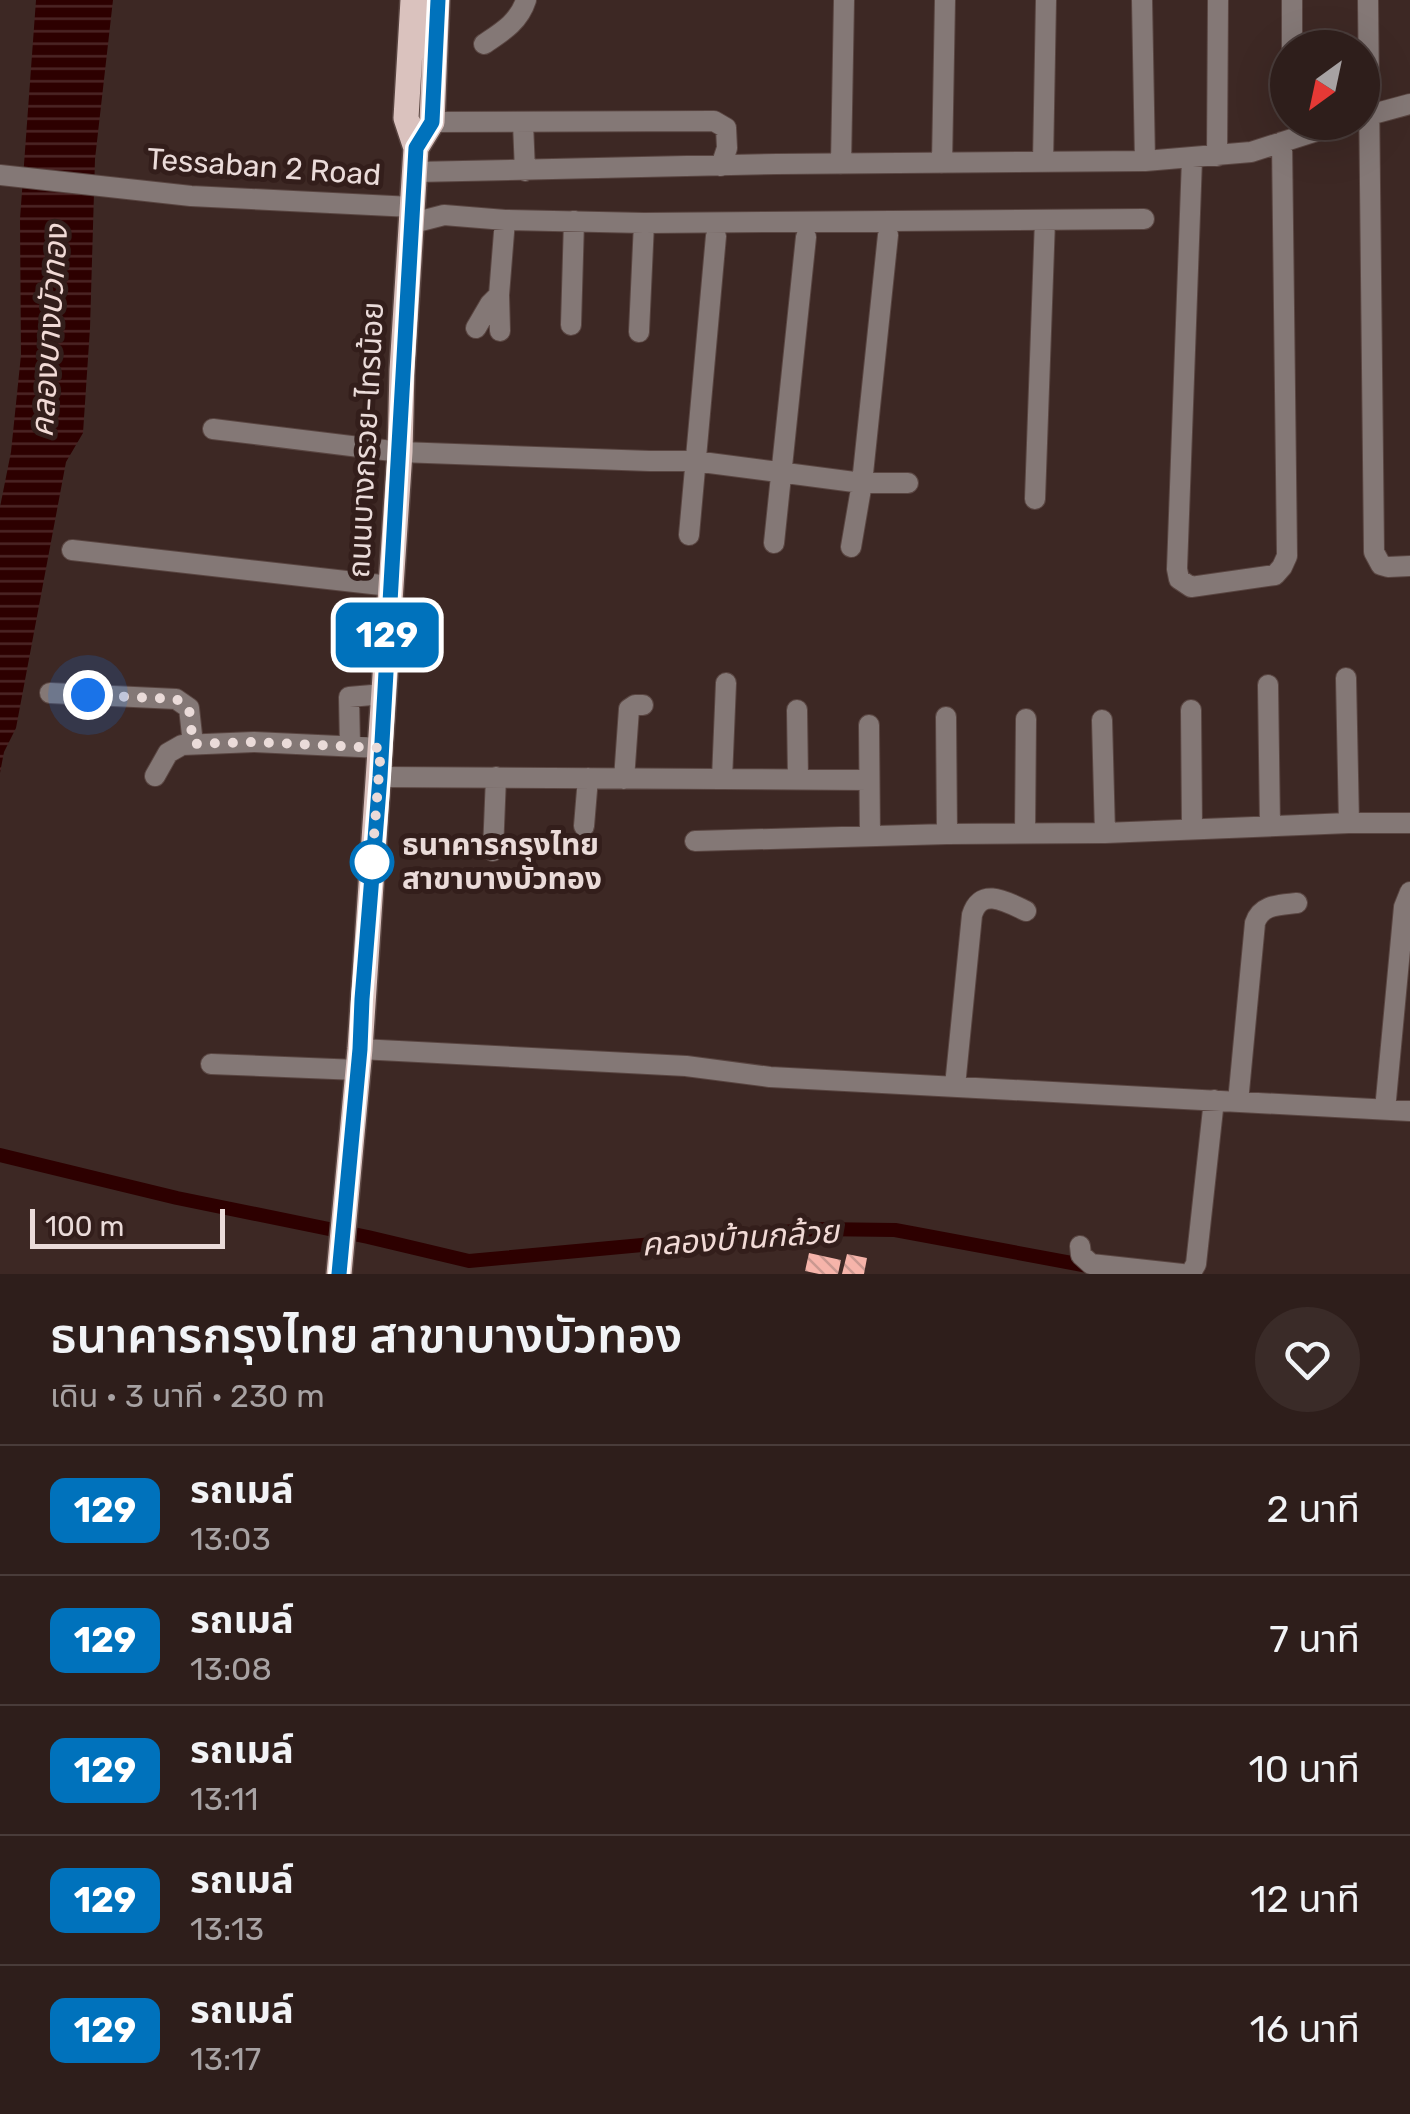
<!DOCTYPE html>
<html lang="th">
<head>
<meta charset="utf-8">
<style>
	body { margin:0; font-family:Rubik,"Noto Sans Thai",sans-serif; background:#3a2b28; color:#f1f3f6; height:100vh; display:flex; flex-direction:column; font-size:38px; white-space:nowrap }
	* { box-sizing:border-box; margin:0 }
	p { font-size:32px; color:#a7a2a3 }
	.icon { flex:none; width:55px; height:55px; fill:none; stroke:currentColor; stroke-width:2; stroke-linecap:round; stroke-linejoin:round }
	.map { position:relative; height:1274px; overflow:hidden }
	.sheet { display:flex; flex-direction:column; background:#2e1e1b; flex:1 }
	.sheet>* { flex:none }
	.badge { padding:0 20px; border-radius:15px; font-size:35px; line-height:65px }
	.needle { width:65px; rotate:213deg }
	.tools { position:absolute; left:1270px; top:30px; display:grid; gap:20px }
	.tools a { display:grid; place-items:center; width:110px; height:110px; border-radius:50%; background:#2e1e1b; box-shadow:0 10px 40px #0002,0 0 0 2px #493c3a; font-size:50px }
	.scale { position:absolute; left:30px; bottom:25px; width:195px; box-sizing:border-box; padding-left:10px; border:5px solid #eadbd9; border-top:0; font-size:28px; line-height:35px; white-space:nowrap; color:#eadbd9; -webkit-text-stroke:8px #331e1b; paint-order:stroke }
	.you { position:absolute; width:50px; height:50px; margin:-25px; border:8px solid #fff; border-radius:50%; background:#1a73e8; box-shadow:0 0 0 15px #1a73e833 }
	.map>.badge { position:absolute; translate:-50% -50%; box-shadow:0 0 0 5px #fff }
	.round { display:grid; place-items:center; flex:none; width:105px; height:105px; border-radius:52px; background:#3a2b28 }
	.head { display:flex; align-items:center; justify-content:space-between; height:170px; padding:0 50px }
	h1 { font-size:48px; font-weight:600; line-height:75px }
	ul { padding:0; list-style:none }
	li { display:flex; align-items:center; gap:30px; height:130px; padding:0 50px; border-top:2px solid #493c3a }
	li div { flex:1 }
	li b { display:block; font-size:38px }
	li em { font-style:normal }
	li .badge { min-width:110px; font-weight:700; text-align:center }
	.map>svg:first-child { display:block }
	.water { fill:url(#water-rules) }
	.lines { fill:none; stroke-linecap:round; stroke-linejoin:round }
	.canal { stroke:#2d0000; stroke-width:14 }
	.building { fill:url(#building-back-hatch) }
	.minor-casing { stroke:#594541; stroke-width:22 }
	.major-casing { stroke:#594541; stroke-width:28 }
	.minor { stroke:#847876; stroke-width:20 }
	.major { stroke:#dac2be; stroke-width:25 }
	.line-casing { stroke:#fff; stroke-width:22 }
	.line { stroke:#0072bc; stroke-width:15 }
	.walk { stroke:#eadbd9; stroke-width:10; stroke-dasharray:0 18 }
	.stop-dot { fill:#fff; stroke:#0072bc; stroke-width:5 }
	.labels { text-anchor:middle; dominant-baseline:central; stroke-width:10; stroke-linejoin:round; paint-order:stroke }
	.street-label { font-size:30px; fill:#eadbd9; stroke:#331e1b }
	.stop-label { font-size:30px; font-weight:bold; fill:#eadbd9; stroke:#331e1b; text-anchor:start }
	.water-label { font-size:32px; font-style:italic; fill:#f1dad6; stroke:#331e1b }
</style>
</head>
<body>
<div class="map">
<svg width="1410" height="1274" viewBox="0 0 1410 1274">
	<defs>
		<pattern id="water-rules" width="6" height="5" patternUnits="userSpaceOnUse" patternTransform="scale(2.5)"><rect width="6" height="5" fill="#2d0000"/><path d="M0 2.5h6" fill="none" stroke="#4c2525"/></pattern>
		<pattern id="building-back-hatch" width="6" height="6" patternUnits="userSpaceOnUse" patternTransform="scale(2.5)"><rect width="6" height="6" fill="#f6b4aa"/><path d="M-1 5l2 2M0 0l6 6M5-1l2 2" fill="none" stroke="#ca9890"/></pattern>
	</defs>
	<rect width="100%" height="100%" fill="#3d2824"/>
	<!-- water -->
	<path class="water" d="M 36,0 L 113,0 L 95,159 L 90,328 L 83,433 L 66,462 L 16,728 L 4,752 L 0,773 L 0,507 L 11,452 L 21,355 L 20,219 Z"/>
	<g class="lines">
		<!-- canal -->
		<path class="canal" d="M 0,1155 L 177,1198 L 368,1237 L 469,1261 L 816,1229 L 895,1230 L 1093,1267"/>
	</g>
	<!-- building -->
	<path class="building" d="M 809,1253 L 841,1260 L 838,1274 L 819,1274 L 805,1271 Z
		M 847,1254 L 867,1258 L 864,1274 L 842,1274 Z"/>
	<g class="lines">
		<!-- minor casing -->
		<g class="minor-casing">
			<path id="minor" d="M 1142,0 L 1145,161
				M 1292,0 L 1292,48
				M 1368,0 L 1374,552 L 1381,565 L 1388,567 L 1410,566
				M 484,44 C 502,32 519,22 526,0
				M 1362,117 L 1410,104
				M 432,122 L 714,121 L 726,128 L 727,148 L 721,166
				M 523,123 L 525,171
				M 1217,156 L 1218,0
				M 1192,159 L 1177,569 L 1179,579 L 1191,587 L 1275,575 L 1282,567 L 1287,556 L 1282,142
				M 1043,162 L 1046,0
				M 942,163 L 945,0
				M 841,164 L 844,0
				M 415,172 L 777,164 L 1145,161 L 1251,152 L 1345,122
				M 0,175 L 191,196 L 412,207
				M 413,223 L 444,215 L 505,220 L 644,223 L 1144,219
				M 499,295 L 500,331
				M 571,325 L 574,221
				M 476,328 L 490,304 L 499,295 L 505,220
				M 639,332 L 644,223
				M 213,429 L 400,452 L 650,461 L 694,461 L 862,483 L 908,483
				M 1035,499 L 1045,220
				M 689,535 L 716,236
				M 774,543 L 806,237
				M 851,547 L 862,483 L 888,235
				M 72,550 L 390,586
				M 1346,678 L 1349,823
				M 1268,685 L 1270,826
				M 50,693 L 176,699 L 189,708 L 193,744
				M 797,710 L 798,779
				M 1191,710 L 1192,829
				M 946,717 L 947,834
				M 1102,720 L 1105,833
				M 869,725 L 870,836
				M 350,746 L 349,697 L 384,694
				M 155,776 L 168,753 L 182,745 L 254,742 L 381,748
				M 380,777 L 869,780
				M 624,779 L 629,709 L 635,705 L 643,705
				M 722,779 L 726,683
				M 584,826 L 588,778
				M 1025,833 L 1026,719
				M 695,841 L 947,834 L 1105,833 L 1349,823 L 1410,823
				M 493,851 L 496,777
				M 360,1049 L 686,1066 L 770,1077 L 1410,1111
				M 211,1064 L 358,1070
				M 955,1086 L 972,915 C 981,886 1007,902 1026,911
				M 1238,1102 L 1255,923 C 1261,904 1280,905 1297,903
				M 1385,1110 L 1404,907 L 1410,892
				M 1080,1246 L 1081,1255 L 1091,1264 L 1182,1274
				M 1188,1274 L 1192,1271 L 1196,1264 L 1214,1100"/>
		</g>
		<!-- major casing -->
		<g class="major-casing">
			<path id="major" d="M 416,148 L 432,122 L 437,0
				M 339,1274 L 360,1049 L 400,452 L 402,370 L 416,148 L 406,118 L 413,0"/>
		</g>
		<!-- minor -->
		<use href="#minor" class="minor"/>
		<!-- major -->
		<use href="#major" class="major"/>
	</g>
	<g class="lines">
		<!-- line casing -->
		<g class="line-casing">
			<path id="line" d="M 339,1274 L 360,1049 L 362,999 L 380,777 L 416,148 L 432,122 L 438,0"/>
		</g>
		<!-- line -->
		<use href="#line" class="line"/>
		<!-- walk -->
		<path class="walk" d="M 88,695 L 176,699 L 189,708 L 193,744 L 254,742 L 381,748 L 372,862"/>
	</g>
	<!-- markers -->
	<circle class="stop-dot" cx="372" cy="862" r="20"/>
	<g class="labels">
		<!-- street labels -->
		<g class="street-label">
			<text transform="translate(264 167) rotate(4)">Tessaban 2 Road</text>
			<text transform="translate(366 440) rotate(-87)">ถนนบางกรวย-ไทรน้อย</text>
		</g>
		<!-- stop labels -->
		<g class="stop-label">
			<text x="402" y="845">ธนาคารกรุงไทย<tspan x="402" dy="34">สาขาบางบัวทอง</tspan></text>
		</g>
		<!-- water labels -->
		<g class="water-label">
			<text transform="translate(49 331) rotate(-86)">คลองบางบัวทอง</text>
			<text transform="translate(740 1238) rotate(-4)">คลองบ้านกล้วย</text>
		</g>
	</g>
</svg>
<div class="tools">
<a><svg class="needle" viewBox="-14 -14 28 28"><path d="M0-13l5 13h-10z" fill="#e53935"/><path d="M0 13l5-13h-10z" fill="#a7a2a3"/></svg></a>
</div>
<div class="scale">100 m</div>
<div class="you" style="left:88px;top:695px"></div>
<b class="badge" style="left:387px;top:635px;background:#0072bc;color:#fff">129</b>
</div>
<section class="sheet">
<div class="head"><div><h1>ธนาคารกรุงไทย สาขาบางบัวทอง</h1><p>เดิน · 3 นาที · 230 m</p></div><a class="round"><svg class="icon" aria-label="heart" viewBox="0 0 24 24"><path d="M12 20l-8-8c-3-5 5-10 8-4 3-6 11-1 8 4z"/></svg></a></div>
<ul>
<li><span class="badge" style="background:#0072bc;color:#fff">129</span><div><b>รถเมล์</b><p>13:03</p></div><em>2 นาที</em></li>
<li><span class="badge" style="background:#0072bc;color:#fff">129</span><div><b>รถเมล์</b><p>13:08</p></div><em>7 นาที</em></li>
<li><span class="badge" style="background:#0072bc;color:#fff">129</span><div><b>รถเมล์</b><p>13:11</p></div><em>10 นาที</em></li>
<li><span class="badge" style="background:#0072bc;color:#fff">129</span><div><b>รถเมล์</b><p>13:13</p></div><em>12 นาที</em></li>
<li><span class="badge" style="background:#0072bc;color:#fff">129</span><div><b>รถเมล์</b><p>13:17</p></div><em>16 นาที</em></li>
</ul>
</section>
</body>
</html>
